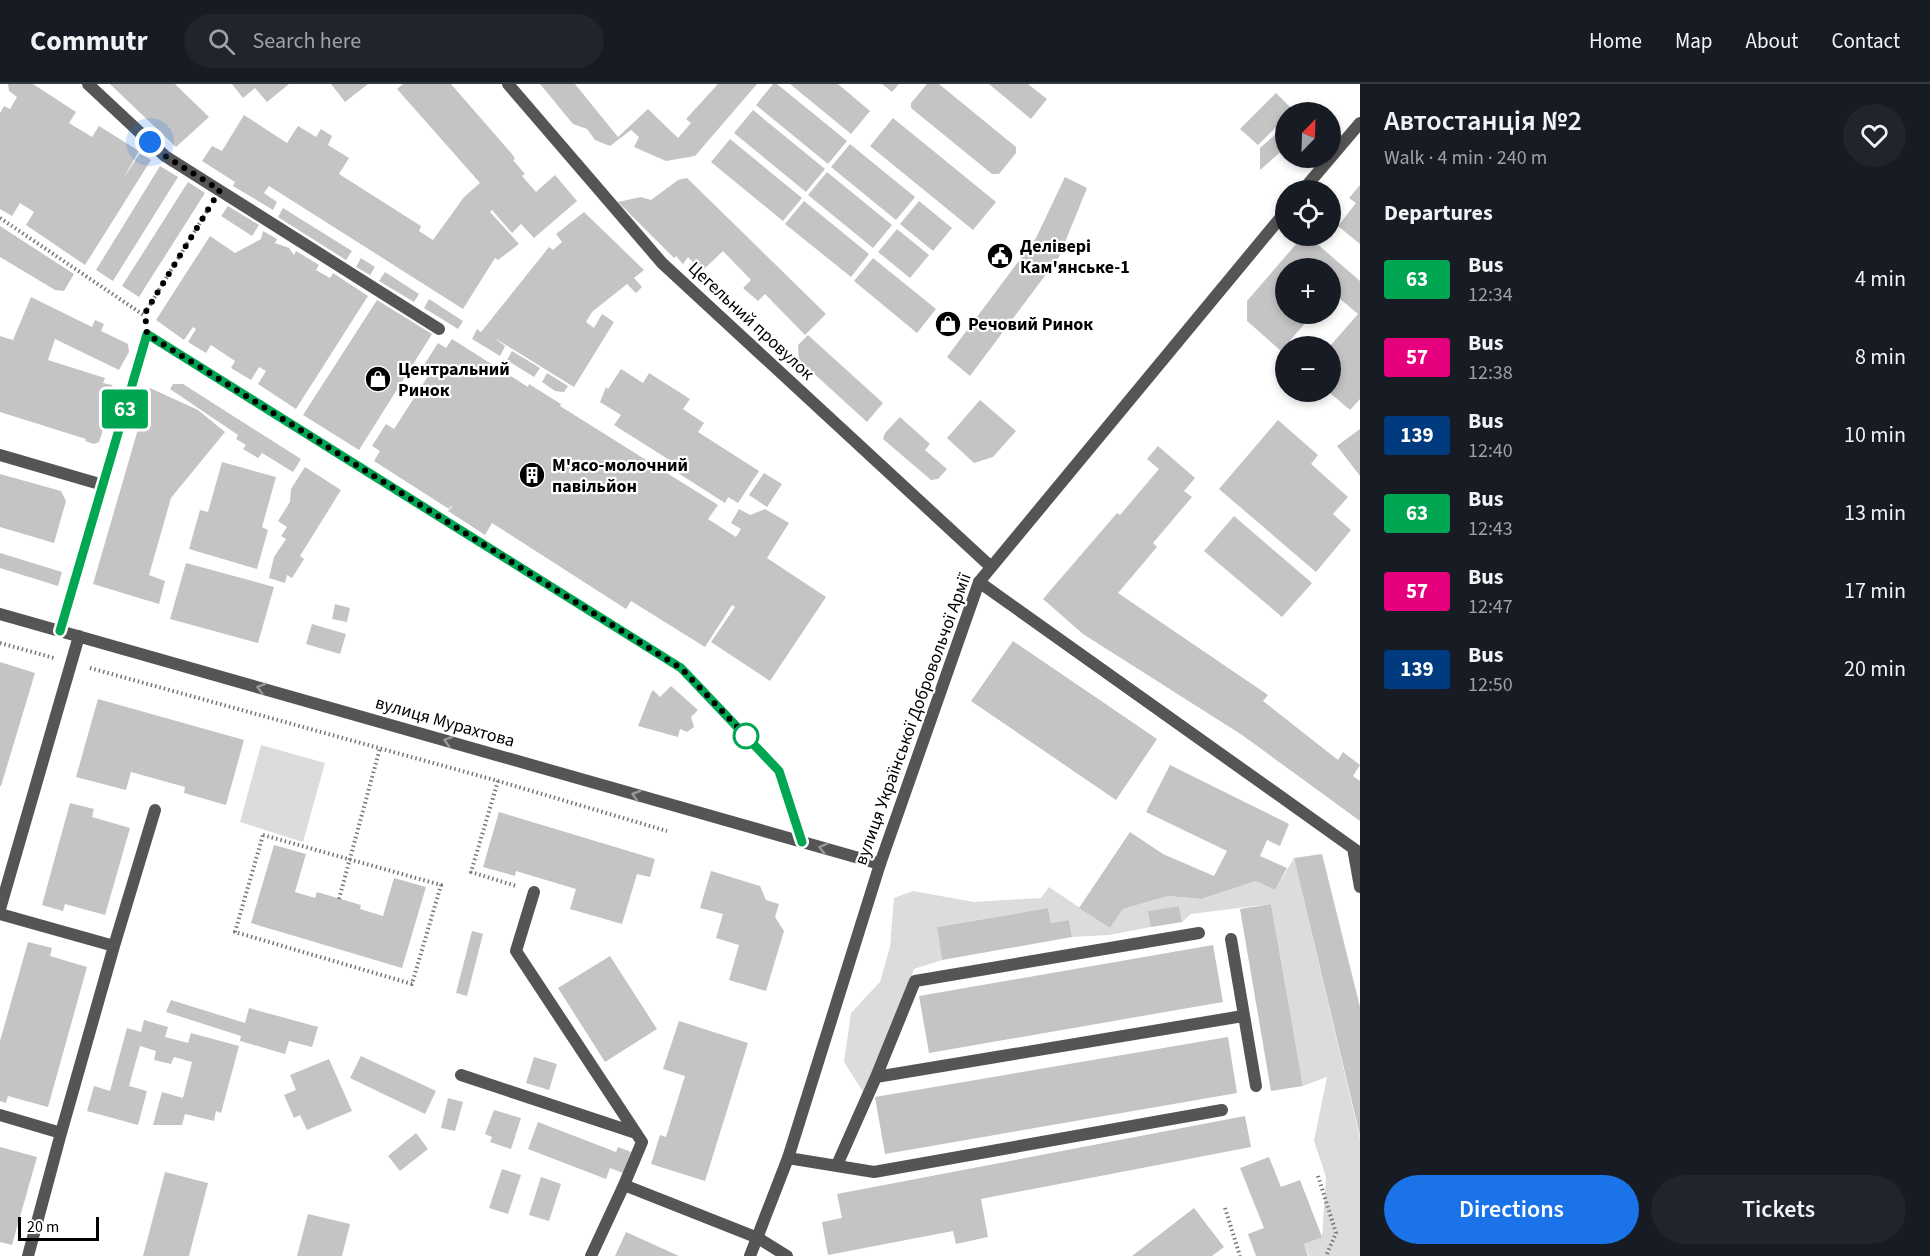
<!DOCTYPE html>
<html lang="en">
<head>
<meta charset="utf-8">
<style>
	body { margin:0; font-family:"Source Sans 3",sans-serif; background:#20242c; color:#f1f3f6; height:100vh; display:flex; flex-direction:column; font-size:22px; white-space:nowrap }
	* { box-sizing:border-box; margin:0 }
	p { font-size:20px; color:#9ea1a6 }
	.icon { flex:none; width:33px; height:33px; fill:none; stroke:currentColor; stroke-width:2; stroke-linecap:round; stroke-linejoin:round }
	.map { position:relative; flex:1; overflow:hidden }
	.side { display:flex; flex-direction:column; background:#171b24; width:570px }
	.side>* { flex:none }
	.badge { padding:0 12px; border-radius:4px; font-size:21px; line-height:39px }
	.needle { width:39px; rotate:23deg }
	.controls { position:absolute; left:1275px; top:18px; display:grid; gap:12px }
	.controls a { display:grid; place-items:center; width:66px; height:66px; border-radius:50%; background:#171b24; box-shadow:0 3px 9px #0003; font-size:30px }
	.scale { position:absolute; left:18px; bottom:15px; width:81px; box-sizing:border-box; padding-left:6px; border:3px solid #000; border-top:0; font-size:16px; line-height:21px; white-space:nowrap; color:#000; -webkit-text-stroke:4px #fff; paint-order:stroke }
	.you { position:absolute; width:30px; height:30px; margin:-15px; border:4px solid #fff; border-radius:50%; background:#1a73e8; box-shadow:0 0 0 9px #1a73e833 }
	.map>.badge { position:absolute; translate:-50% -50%; box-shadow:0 0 0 3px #fff }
	h2 { padding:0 24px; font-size:22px; line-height:54px }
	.round { display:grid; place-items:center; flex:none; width:63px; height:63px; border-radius:32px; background:#20242c }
	.summary { display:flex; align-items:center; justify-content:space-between; height:102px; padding:0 24px }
	h1 { font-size:28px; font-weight:600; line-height:45px }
	.button { display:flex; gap:12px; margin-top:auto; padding:12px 24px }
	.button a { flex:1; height:69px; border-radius:36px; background:#1a73e8; color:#fff; font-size:24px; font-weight:600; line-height:69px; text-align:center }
	.button a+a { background:#20242c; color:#f1f3f6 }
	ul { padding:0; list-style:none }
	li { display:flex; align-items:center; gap:18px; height:78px; padding:0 24px }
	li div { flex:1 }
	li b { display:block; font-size:22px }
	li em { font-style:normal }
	li .badge { min-width:66px; font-weight:700; text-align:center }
	header { display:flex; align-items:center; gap:36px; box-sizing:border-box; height:84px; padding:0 30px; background:#171b24; border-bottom:2px solid #363941 }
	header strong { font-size:28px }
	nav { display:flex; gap:33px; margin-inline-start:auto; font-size:21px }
	.search { width:420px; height:54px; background:#20242c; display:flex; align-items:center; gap:15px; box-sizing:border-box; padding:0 21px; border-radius:33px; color:#9ea1a6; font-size:22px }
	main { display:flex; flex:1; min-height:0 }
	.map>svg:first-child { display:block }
	.green { fill:#dcdcdc }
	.building { fill:#c4c4c4 }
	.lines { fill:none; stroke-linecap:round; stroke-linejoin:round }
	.path { stroke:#777; stroke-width:4; stroke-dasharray:1.5 3; stroke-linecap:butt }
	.service { stroke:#555; stroke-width:12 }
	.minor { stroke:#555; stroke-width:12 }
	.tertiary { stroke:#555; stroke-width:12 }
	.oneway { stroke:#999 }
	.line-casing { stroke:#fff; stroke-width:14 }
	.line { stroke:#00a651; stroke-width:9 }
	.walk { stroke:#000; stroke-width:6; stroke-dasharray:0 10.8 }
	.stop-dot { fill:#fff; stroke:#00a651; stroke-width:3 }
	.labels { text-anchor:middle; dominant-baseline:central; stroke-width:4.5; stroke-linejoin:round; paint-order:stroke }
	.poi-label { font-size:18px; font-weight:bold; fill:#000; stroke:#fff; text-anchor:start }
	.street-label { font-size:18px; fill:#000; stroke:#fff }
</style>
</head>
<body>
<header>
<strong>Commutr</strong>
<div class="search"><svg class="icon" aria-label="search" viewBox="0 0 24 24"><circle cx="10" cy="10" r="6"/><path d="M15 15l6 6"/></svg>Search here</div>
<nav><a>Home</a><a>Map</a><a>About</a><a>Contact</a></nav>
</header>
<main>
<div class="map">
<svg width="1360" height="1172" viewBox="0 0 1360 1172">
	<rect width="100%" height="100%" fill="#fff"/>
	<!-- green -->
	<path class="green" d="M 261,661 L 325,679 L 303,758 L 240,738 Z
		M 1294,774 L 1360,1055 L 1360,1172 L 1309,1172 L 1304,1160 L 1322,1152 L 1326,1093 L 1314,1057 L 1327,993 L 1303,1002 L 1271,820 L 1191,830 L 1182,838 L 1179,822 L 1149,827 L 1151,843 L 1109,851 L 1072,853 L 1069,836 L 1051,839 L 1048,824 L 937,843 L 942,876 L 914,885 L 867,1014 L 844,978 L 851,929 L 880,898 L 890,863 L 894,814 L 913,807 L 974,818 L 1041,814 L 1049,803 L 1110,844 L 1123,825 L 1168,812 L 1201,815 L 1256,797 L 1275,806 Z"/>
	<!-- building -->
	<path class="building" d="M 8,0 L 33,0 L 76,28 L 69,39 L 92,53 L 99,42 L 139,67 L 123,95 L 140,69 L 151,76 L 85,181 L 26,141 L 34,128 L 20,119 L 12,132 L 0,125 L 0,29 L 4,22 L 10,25 L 17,13 L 9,7 Z
		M 110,0 L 175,0 L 209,33 L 176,63 Z
		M 232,0 L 289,0 L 267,18 L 255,4 L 243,14 Z
		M 331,0 L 368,0 L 345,18 Z
		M 403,0 L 451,0 L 512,70 L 515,75 L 513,76 L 525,90 L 522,92 L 536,108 L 555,91 L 577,117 L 534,154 L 521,140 L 512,149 L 492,126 L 490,128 L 519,160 L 498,176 L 495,174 L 463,225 L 269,102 L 264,109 L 277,118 L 273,126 L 233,102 L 235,98 L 202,77 L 212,62 L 222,67 L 244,31 L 287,59 L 298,42 L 316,53 L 321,45 L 332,52 L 328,61 L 349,74 L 339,90 L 421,142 L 419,147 L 433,156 L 464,113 L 480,99 L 397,5 Z
		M 540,0 L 575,0 L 618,53 L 648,25 L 678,54 L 691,39 L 686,35 L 718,0 L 757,0 L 695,72 L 666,77 L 634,63 L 639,53 L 631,46 L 610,62 L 595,56 L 587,45 L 573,40 Z
		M 773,0 L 777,0 L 847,57 L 828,80 L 756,21 Z
		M 790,0 L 838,0 L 870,27 L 851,50 Z
		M 882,0 L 899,0 L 892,8 Z
		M 927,0 L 939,0 L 1016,63 L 1016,69 L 999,90 L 992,90 L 911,24 L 911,19 Z
		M 989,0 L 1028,0 L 1047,15 L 1031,35 Z
		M 1276,9 L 1293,26 L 1286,28 L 1286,33 L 1258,61 L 1240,45 Z
		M 753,26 L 825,85 L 806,108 L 734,49 Z
		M 893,34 L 996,118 L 973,146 L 870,62 Z
		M 1286,41 L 1286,63 L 1260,86 L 1260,64 Z
		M 730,55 L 802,114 L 783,137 L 711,78 Z
		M 850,60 L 915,113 L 896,136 L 831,83 Z
		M 160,82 L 178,93 L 113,197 L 96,186 Z
		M 827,88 L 892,141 L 873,164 L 808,111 Z
		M 1065,93 L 1087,104 L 1059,173 L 970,292 L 947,273 L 1036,154 Z
		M 687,94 L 826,230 L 805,251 L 765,210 L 758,217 L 743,204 L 751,196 L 723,167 L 702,187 L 688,173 L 683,180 L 676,172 L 674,174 L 618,118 L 641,113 L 651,116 L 678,96 Z
		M 188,98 L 205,109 L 139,213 L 122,202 Z
		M 1360,101 L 1360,160 L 1338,142 L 1356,119 L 1349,114 Z
		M 804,117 L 869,170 L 851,193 L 785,140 Z
		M 919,117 L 952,144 L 933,167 L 900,140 Z
		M 228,122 L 259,141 L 252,152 L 221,132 Z
		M 283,124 L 352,167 L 346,176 L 278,133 Z
		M 584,128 L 644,186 L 634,194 L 642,203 L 636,209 L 627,200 L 592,228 L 586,238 L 594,244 L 602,230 L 614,238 L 574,303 L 493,253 L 505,262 L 500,272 L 472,255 L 477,245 L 481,248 L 549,163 L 553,166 L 562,158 L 556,150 Z
		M 0,142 L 74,190 L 64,207 L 55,206 L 0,173 Z
		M 897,145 L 929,171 L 910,194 L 878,168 Z
		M 263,147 L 277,155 L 275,159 L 289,164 L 294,171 L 296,167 L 319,181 L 316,186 L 330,194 L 333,189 L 368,212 L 296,325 L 258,300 L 266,287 L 259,283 L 251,296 L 231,284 L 235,277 L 211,261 L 206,269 L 188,258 L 196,245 L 193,243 L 184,256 L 156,236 L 210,152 L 235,169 L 261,155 Z
		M 1315,158 L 1360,197 L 1360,315 L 1350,326 L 1330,309 L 1330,262 L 1358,230 L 1332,208 L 1330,210 L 1330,184 L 1286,184 L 1286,230 L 1313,230 L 1281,267 L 1247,237 L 1247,217 L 1297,159 Z
		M 361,174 L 375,183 L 370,191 L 356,183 Z
		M 873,174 L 936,225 L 917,249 L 854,197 Z
		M 385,188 L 419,210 L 414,218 L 379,197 Z
		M 31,213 L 92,243 L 95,236 L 104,240 L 101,247 L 128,260 L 129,268 L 119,286 L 55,255 L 48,276 L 105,294 L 103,299 L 112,301 L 115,307 L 99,358 L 94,360 L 85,357 L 86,355 L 0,328 L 0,252 L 13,256 Z
		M 429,215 L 463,237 L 458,245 L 424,224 Z
		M 377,216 L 432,250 L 359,366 L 303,331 Z
		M 808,251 L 883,319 L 867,338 L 799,276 L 798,261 Z
		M 452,255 L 528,303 L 529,300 L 561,320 L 560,322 L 718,421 L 708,435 L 736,453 L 741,445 L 731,439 L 739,425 L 750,431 L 765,425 L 789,439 L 767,474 L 826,513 L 770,597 L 711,558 L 735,523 L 732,521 L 705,563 L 631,517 L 626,525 L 492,439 L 485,451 L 448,427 L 452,423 L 451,422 L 449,425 L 374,377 L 380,367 L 372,362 L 386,340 L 394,345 L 432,286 L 424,281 L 438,259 L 446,264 Z
		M 512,267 L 540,284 L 534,293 L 507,276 Z
		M 621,285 L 643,299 L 649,289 L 690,315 L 683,325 L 704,339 L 698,348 L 759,387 L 738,419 L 728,413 L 725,419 L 678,389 L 682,384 L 614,341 L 621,331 L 600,318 L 606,303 L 608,305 Z
		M 547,289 L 568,302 L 564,308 L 555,307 L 542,298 Z
		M 173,300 L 183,300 L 301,375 L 293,388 L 262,369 L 258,374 L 243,365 L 246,361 L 236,355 L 238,351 L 170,305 Z
		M 150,304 L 198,326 L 225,348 L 171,414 L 149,491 L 165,497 L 159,520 L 93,500 Z
		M 980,316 L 1016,347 L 993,373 L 974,379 L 947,354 Z
		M 900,333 L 930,360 L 925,366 L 947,385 L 938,395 L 931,396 L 883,355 L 885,349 Z
		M 1278,336 L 1318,371 L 1311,380 L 1348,413 L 1333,430 L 1351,446 L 1316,488 L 1219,405 Z
		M 1360,345 L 1360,392 L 1337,362 Z
		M 1158,362 L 1195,394 L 1184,407 L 1192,413 L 1153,459 L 1157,463 L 1118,509 L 1268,611 L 1263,617 L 1338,676 L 1343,668 L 1360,681 L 1353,692 L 1360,697 L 1360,737 L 1242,651 L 1083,550 L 1043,515 L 1117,429 L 1120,431 L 1159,385 L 1147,375 Z
		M 222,378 L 276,393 L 262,443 L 268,446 L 257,485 L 189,465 L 200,426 L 208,428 Z
		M 305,383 L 341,406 L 300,472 L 304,475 L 292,494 L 287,491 L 285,499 L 269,494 L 274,473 L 286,455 L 281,452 L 287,443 L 278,437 L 290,418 L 291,405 Z
		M 764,389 L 782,400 L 767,423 L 749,411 Z
		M 0,390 L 61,407 L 66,417 L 54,459 L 0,443 Z
		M 1234,432 L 1312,499 L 1282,533 L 1204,467 Z
		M 0,469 L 62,488 L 58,502 L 0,484 Z
		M 186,479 L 274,503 L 258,559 L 170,535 Z
		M 335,520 L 350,524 L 347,538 L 332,535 Z
		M 312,540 L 346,550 L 340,570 L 306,560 Z
		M 1013,557 L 1157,655 L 1116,716 L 971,617 Z
		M 0,578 L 35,589 L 1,702 L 0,702 Z
		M 671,602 L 698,626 L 691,633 L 694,643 L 687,648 L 680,645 L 678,653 L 638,642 L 651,609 L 653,606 L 660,613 Z
		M 98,615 L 244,656 L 226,721 L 184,709 L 185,703 L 131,688 L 126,706 L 76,693 Z
		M 1170,681 L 1289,740 L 1280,762 L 1267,756 L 1260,772 L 1287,784 L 1275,806 L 1256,797 L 1201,815 L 1168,812 L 1123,825 L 1110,844 L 1079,824 L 1130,748 L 1163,770 L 1214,792 L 1227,767 L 1146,728 Z
		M 70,719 L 94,725 L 92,733 L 130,744 L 105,831 L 65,820 L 63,827 L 42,821 Z
		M 499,728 L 655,775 L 650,793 L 637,790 L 622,840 L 570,825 L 576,805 L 516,787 L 515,792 L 483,783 Z
		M 274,761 L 306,770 L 295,808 L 315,814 L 317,808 L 361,821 L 360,825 L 383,832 L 394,794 L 426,803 L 402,884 L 251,839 Z
		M 1322,770 L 1360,923 L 1360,1052 L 1294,774 Z
		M 711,787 L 760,802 L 766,816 L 779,820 L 775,833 L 784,847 L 766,907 L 729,896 L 739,861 L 716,854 L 723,830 L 700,824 Z
		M 1271,820 L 1303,1002 L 1271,1007 L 1240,825 Z
		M 1179,822 L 1182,838 L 1151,843 L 1148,827 Z
		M 1048,824 L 1051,839 L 1069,836 L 1072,853 L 942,876 L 937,843 Z
		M 472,847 L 483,850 L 467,912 L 456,909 Z
		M 28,858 L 52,864 L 50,872 L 87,883 L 48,1023 L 8,1012 L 6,1019 L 0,1017 L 0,957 Z
		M 1213,861 L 1223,918 L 929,969 L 919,912 Z
		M 610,872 L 657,945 L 605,978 L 558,904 Z
		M 171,916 L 245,939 L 249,924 L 318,943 L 312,963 L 289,957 L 285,970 L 240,957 L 241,952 L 166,928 Z
		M 144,936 L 168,943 L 165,953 L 188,959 L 191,949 L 239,962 L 221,1029 L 216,1027 L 214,1037 L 185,1030 L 182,1041 L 153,1041 L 162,1008 L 183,1014 L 192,978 L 174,973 L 171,980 L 154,976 L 156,967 L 140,962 L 129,1002 L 147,1007 L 138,1041 L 87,1027 L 94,1002 L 110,1007 L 127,944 L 141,948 Z
		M 679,937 L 748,959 L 705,1097 L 651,1080 L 660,1051 L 666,1053 L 685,992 L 663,985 Z
		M 1228,953 L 1237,1009 L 885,1070 L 875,1013 Z
		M 361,972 L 436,1007 L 425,1030 L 350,994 Z
		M 534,973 L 557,980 L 549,1006 L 526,999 Z
		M 329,975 L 352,1027 L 307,1046 L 300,1031 L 294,1034 L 284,1011 L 296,1006 L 290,991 Z
		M 448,1014 L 463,1018 L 455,1047 L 441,1044 Z
		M 494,1026 L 521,1034 L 511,1065 L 490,1058 L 492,1053 L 485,1050 Z
		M 1245,1032 L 1251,1063 L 981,1115 L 988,1153 L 956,1160 L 953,1147 L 828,1171 L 822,1138 L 842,1134 L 837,1110 Z
		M 538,1038 L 616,1068 L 618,1063 L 631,1068 L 623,1089 L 610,1084 L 606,1095 L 528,1065 Z
		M 416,1049 L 428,1065 L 400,1087 L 388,1072 Z
		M 0,1063 L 37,1073 L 12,1161 L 0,1158 Z
		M 1269,1073 L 1281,1103 L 1300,1096 L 1322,1153 L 1304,1160 L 1308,1172 L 1256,1172 L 1248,1150 L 1264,1144 L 1240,1084 Z
		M 502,1085 L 521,1091 L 508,1130 L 489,1124 Z
		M 165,1088 L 208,1099 L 189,1172 L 143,1172 Z
		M 541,1093 L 561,1100 L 549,1137 L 529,1131 Z
		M 1194,1124 L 1224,1163 L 1212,1172 L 1132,1172 Z
		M 308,1130 L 350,1140 L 342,1172 L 297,1172 Z
		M 626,1148 L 679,1172 L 615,1172 Z"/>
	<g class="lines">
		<!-- path -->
		<path class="path" d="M 0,134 L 145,232
			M 145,229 L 210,122
			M 0,559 L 54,574
			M 90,584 L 498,697 L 667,747
			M 498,697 L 471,788 L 516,802
			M 263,751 L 441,801 L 412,900 L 235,848 Z
			M 339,815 L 380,664
			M 1318,1092 L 1336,1149 L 1326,1172
			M 1225,1124 L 1240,1172"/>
		<!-- service -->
		<path class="service" d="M 88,0 L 165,72 L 439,245
			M 0,371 L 103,401
			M 979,498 L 1360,769
			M 60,547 L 147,250 L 681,584 L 779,687 L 802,758
			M 1353,764 L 1360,803
			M 534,808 L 516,867 L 642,1058 L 624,1101
			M 0,830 L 114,862 L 155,726
			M 1231,855 L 1256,1002
			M 461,991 L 636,1049
			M 876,993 L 915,897 L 1199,849
			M 0,1031 L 61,1049 L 114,862
			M 788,1074 L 874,1088 L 1222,1026
			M 837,1081 L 876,993 L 1243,932
			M 28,1172 L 61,1049
			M 591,1172 L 624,1101 L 758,1154 L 787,1172"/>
		<!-- minor -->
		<path class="minor" d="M 508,0 L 662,179 L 990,482
			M 0,530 L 880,780
			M 0,825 L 79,552"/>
		<!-- tertiary -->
		<path class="tertiary" d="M 1303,106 L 1360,39
			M 750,1172 L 788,1074 L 880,780 L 979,498 L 1286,127"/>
	</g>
	<!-- one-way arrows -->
	<defs><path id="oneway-chevron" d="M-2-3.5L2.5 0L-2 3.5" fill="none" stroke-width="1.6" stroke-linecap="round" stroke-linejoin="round" transform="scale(1.5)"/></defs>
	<g class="oneway">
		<use href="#oneway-chevron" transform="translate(261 604) rotate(-164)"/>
		<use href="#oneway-chevron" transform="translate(448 657) rotate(-164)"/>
		<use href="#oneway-chevron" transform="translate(636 711) rotate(-164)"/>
		<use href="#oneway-chevron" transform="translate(823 764) rotate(-165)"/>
	</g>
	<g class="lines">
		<!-- line casing -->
		<g class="line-casing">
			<path id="line" d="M 60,547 L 147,250 L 681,584 L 779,687 L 802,758"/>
		</g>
		<!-- line -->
		<use href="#line" class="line"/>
		<!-- walk -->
		<path class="walk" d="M 150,58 L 165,72 L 220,106 L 145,229 L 147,250 L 681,584 L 746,652"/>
	</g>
	<!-- icons -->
	<defs>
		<g id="civic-disc" transform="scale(1.35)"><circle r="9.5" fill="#000" stroke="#fff"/><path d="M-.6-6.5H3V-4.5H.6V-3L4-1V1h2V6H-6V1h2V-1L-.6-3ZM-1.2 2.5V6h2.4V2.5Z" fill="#fff"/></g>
		<g id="shop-disc" transform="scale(1.35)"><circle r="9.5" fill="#000" stroke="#fff"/><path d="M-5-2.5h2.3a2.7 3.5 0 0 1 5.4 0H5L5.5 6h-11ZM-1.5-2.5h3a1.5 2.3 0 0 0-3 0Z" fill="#fff"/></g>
		<g id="building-disc" transform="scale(1.35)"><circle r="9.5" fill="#000" stroke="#fff"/><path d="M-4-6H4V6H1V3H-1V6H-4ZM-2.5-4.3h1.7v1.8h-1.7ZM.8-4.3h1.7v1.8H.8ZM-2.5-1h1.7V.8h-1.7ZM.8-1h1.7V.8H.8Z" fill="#fff"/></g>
	</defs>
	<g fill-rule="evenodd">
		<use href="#civic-disc" x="1000" y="172"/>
		<use href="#shop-disc" x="948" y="240"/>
		<use href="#shop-disc" x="378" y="295"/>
		<use href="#building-disc" x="532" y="391"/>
	</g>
	<!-- markers -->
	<circle class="stop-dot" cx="746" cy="652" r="12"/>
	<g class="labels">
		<!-- poi labels -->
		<g class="poi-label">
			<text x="1020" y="162">Делівері<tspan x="1020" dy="21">Кам'янське-1</tspan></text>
			<text x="968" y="240">Речовий Ринок</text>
			<text x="398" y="285">Центральний<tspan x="398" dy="21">Ринок</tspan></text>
			<text x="552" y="381">М'ясо-молочний<tspan x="552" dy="21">павільйон</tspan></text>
		</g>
		<!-- street labels -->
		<g class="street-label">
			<text transform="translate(751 237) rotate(43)">Цегельний провулок</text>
			<text transform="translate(913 635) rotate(-70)">вулиця Української Добровольчої Армії</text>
			<text transform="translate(445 638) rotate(16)">вулиця Мурахтова</text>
		</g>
	</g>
</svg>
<div class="controls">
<a><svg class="needle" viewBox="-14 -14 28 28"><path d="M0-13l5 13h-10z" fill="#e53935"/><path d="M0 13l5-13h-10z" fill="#9ea1a6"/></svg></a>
<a><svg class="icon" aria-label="locate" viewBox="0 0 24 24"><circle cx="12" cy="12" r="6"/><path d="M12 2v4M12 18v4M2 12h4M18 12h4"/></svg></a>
<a>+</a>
<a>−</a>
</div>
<div class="scale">20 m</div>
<div class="you" style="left:150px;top:58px"></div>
<b class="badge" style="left:125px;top:325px;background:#00a651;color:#fff">63</b>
</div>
<section class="side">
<div class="summary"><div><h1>Автостанція №2</h1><p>Walk · 4 min · 240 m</p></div><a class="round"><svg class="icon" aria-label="heart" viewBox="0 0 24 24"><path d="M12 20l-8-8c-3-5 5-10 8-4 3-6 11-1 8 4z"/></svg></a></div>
<h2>Departures</h2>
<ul>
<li><span class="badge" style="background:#00a651;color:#fff">63</span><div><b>Bus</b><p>12:34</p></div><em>4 min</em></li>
<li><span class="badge" style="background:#e6007e;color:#fff">57</span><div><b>Bus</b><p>12:38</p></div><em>8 min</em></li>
<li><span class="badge" style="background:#003b80;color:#fff">139</span><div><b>Bus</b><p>12:40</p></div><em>10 min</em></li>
<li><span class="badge" style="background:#00a651;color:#fff">63</span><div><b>Bus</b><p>12:43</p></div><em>13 min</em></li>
<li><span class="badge" style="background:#e6007e;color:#fff">57</span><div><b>Bus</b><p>12:47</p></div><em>17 min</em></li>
<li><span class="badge" style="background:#003b80;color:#fff">139</span><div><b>Bus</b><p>12:50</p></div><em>20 min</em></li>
</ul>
<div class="button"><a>Directions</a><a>Tickets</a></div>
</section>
</main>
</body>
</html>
